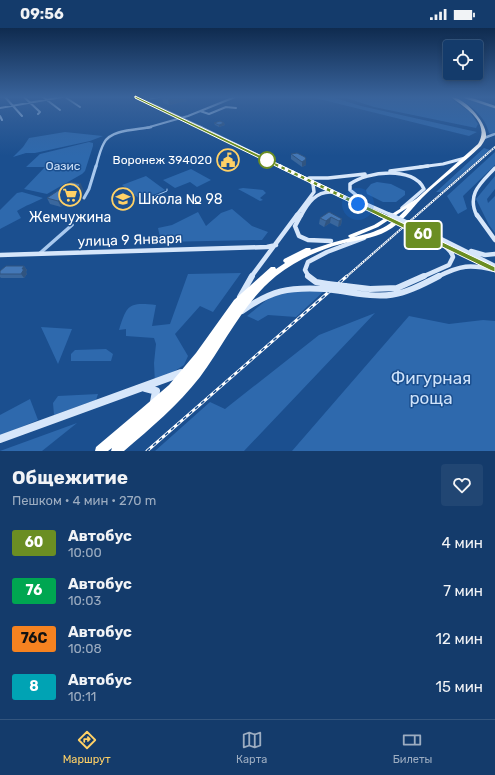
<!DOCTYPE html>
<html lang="ru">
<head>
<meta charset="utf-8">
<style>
	body { margin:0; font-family:Rubik,sans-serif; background:#214673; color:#f1f3f6; height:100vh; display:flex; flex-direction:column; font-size:15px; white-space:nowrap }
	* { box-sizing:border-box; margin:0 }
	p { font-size:13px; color:#9dadc1 }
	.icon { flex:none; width:22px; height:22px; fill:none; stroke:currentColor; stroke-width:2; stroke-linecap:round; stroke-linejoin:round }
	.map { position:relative; height:423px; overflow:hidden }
	.side { display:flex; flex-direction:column; background:#143b6b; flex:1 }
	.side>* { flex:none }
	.badge { padding:0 8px; border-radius:3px; font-size:14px; line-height:26px }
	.tools { position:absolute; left:443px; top:12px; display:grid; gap:8px }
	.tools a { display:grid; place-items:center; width:40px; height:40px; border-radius:4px; background:#143b6b; box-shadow:0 2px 6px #0003,0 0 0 1px #33557e; font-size:20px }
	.you { position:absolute; width:20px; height:20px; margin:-10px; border:3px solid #fff; border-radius:50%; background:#1a73e8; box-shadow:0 0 0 6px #1a73e833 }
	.map>.badge { position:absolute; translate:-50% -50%; box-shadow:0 0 0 2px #fff }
	.round { display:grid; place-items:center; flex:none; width:42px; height:42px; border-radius:4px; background:#214673 }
	.summary { display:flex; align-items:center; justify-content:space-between; height:68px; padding:0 12px }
	h1 { font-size:19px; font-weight:700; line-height:30px }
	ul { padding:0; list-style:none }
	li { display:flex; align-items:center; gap:12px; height:48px; padding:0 12px }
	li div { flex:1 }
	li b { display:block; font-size:15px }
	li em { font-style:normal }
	li .badge { min-width:44px; font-weight:700; text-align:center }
	.status { display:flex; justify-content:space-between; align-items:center; height:28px; padding:0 20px; background:#143b6b; direction:ltr }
	.status svg { height:11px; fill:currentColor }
	.tabs { display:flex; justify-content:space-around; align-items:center; height:56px; border-top:1px solid #33557e; background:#143b6b; font-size:11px; color:#9dadc1 }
	.tabs a { display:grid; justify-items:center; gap:2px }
	.tabs .selected { color:#ffd166 }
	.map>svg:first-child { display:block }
	.green { fill:#2e69ad }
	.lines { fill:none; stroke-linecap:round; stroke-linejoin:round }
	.stream { stroke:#9cc4f0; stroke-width:1 }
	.street-far3 { stroke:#a9c9ee; stroke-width:2 }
	.street-far2 { stroke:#a9c9ee; stroke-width:2.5 }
	.street-far1 { stroke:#a9c9ee; stroke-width:3 }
	.street { stroke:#a9c9ee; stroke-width:3.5 }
	.secondary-far5 { stroke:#d6e6fa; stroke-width:2.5 }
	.secondary-far4 { stroke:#d6e6fa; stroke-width:3 }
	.secondary-far3 { stroke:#d6e6fa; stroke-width:3.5 }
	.secondary-far2 { stroke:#d6e6fa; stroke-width:4.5 }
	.secondary-far1 { stroke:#d6e6fa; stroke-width:6 }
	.secondary { stroke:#d6e6fa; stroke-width:8 }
	.highway { fill:#fff; fill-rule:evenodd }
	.rail-far1-casing { stroke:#fff; stroke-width:2 }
	.rail-casing { stroke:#fff; stroke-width:3 }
	.rail-far1 { stroke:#1b4f8f; stroke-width:1; stroke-dasharray:1.5; stroke-linecap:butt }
	.rail { stroke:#1b4f8f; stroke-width:1.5; stroke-dasharray:4; stroke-linecap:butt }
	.secondary-bridge-far2 { stroke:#d6e6fa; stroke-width:3.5 }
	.secondary-bridge-far1 { stroke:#d6e6fa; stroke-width:4.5 }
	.secondary-bridge { stroke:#d6e6fa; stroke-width:6 }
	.wall { fill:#3a679d }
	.shaded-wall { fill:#305480 }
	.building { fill:#4478b7; stroke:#305480 }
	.line { fill:#6b8e23; stroke:#fff }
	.walk { stroke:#fff; stroke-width:4; stroke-dasharray:0 7.2 }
	.stop-dot { fill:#fff; stroke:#6b8e23; stroke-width:2 }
	.labels { text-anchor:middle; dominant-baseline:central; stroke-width:3; stroke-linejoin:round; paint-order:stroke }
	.far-poi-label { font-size:12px; fill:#fff; stroke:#1b4f8f; text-anchor:end }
	.far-park-label { font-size:12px; fill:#cfe3fa; stroke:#1b4f8f }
	.poi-label { font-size:14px; fill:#fff; stroke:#1b4f8f; text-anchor:start }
	.street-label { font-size:14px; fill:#fff; stroke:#1b4f8f }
	.near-park-label { font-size:17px; fill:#cfe3fa; stroke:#1b4f8f }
</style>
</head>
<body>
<div class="status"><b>09:56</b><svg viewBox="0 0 49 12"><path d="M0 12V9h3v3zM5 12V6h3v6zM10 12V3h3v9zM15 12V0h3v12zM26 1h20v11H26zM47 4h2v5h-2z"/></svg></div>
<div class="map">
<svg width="495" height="423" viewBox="0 0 495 423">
	<rect width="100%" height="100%" fill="#1b4f8f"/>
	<!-- green -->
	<path class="green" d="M 311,69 L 332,69 L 361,78 L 477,104 L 469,108 Z
		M 343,69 L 449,69 L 470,84 L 478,96 L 476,100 L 374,79 Z
		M 455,69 L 463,69 L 495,80 L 495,104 L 492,106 L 489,105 C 485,88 471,77 455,69 Z
		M 65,104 L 103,108 L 90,113 L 35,125 L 26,125 L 13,129 L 23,119 L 29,110 Z
		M 89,114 L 93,115 L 93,118 L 85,143 L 82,146 L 47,166 L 24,161 L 45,139 L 26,139 L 40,126 Z
		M 484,120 L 490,122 L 441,164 L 436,164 Z
		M 495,124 L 495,137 L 463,168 L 467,181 L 458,186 L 447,168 Z
		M 191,141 L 211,152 L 197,159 L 190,154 L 175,160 L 163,152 Z
		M 146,148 L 165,162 L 141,172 L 122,157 Z
		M 495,148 L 495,161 L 487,171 L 488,175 L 495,168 L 495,205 L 489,197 L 476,171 Z
		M 377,154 L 391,156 L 405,163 L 405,167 L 396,174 L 383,174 L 367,166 L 366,162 L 371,156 Z
		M 243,160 L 263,162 L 266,165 L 260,170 L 263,172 L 260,173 L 238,161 Z
		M 22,164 L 43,170 C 34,175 26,177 17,183 L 21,190 L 0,201 L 0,182 L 17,165 Z
		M 232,181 L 252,198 L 268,204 L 262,212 L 161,214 L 158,200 L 172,197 L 198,184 L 206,198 L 221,185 Z
		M 241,245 L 213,284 L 200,278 L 175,306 L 188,328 L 184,337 L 155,356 L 154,335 L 156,316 L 154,310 L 126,308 L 126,301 L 119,302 C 127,277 128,274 156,277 L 152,298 L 170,296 L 188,246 Z
		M 299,261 L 323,264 L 296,289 L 268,287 L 258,293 L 247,288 L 269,270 Z
		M 375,285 L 244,423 L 155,423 L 210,374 L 225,381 L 319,307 Z
		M 409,288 L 449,296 L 483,292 L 495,293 L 495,423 L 292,423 Z
		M 41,299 L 72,301 L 58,336 Z
		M 106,321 L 113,326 L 111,333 L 71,333 L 71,326 L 75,322 Z
		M 98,366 L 96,372 L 54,387 L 53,375 L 58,368 Z
		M 30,371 L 38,392 L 0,408 L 0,387 Z
		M 77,395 L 42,423 L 0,423 Z"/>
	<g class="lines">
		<!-- stream -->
		<path class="stream" d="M 150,71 L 162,69
			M 145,172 L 167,163 L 167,161"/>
		<!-- street-far3 -->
		<path class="street-far3" d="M 5,69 L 22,88
			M 24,69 L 40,84 L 38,86
			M 43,69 L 60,82
			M 65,69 L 80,79
			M 0,80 L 62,69
			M 200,83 L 209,86 L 226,79 L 236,80
			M 0,88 L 2,92
			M 146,100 L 188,88 L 235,69"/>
		<!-- street-far2 -->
		<path class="street-far2" d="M 484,110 L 495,106
			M 96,139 C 98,131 100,122 104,115 C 111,101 138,102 151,99"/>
		<!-- street-far1 -->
		<path class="street-far1" d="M 84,170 L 89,161 L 96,138"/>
		<!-- street -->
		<path class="street" d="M 39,226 L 72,197"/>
		<!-- secondary-far5 -->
		<path class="secondary-far5" d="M 137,69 L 202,100
			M 465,69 L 495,79"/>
		<!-- secondary-far4 -->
		<path class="secondary-far4" d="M 200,99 L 282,139
			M 420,139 L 443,136 L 465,130"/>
		<!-- secondary-far3 -->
		<path class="secondary-far3" d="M 280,138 L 382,188
			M 390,143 L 428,138
			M 309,150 L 328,150 L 365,146
			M 355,171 L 389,186
			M 361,171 L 350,162 L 350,156 C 367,143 414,138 424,161 L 402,180
			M 296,188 L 314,164 L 313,156 L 310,153
			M 301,188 C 308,175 316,163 332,164
			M 477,188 C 466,166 481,155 495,140"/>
		<!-- secondary-far2 -->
		<path class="secondary-far2" d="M 301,187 L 295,198 L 299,208 L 308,212 L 331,213
			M 380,187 L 385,189
			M 477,187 L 495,212
			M 429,205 L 495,238
			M 425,208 L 439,214
			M 448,219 L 490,239
			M 471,223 L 485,227 L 495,226
			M 0,227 L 267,219 L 276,217
			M 251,249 L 297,187
			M 309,249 L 305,242 L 308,234 L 327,224 L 364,210
			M 422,249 L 449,237 L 453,229 C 451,221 443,217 436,213
			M 437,249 C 461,237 470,236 495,242"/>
		<!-- secondary-far1 -->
		<path class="secondary-far1" d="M 308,248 L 316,254 L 328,256
			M 345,258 L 370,261 L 397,260 L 424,248
			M 341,263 C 388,271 397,270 439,248
			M 240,269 L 252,248
			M 242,283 C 272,262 288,259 325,261"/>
		<!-- secondary -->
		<path class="secondary" d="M 145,360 L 156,363 L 154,374
			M 0,411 L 181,345"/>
		<!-- highway -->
		<path class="highway" d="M 451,69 C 464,69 488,95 486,109 C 485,112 483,115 481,118 C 463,136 441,151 422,170 C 411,181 402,195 387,203 C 373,211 356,212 341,216 C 318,222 295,233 276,248 C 243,275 225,315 200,349 C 178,377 151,400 124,423 L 111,423 L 112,420 L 108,423 L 95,423 L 96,419 L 141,381 L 169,357 L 196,325 L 234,272 L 271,239 L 275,239 L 276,241 L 285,235 L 283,233 L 284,231 L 306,220 L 310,220 L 311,221 L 310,222 L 331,215 L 350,210 L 348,208 L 349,207 L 374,197 L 416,171 L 478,116 C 491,94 465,80 451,69 ZM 407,180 C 391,198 378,204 354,209 L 378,199 Z"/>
		<!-- rail-far1 casing -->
		<g class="rail-far1-casing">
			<path id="rail-far1" d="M 346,249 L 495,119"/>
		</g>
		<!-- rail casing -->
		<g class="rail-casing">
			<path id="rail" d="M 147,423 L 347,248"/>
		</g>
		<!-- rail-far1 -->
		<use href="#rail-far1" class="rail-far1"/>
		<!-- rail -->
		<use href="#rail" class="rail"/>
		<!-- secondary-bridge-far2 -->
		<path class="secondary-bridge-far2" d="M 389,186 L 393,188"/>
		<!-- secondary-bridge-far1 -->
		<path class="secondary-bridge-far1" d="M 391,187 L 429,205
			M 385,189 L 425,208"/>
		<!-- secondary-bridge -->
		<path class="secondary-bridge" d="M 328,256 L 345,258
			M 325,261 L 341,263"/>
	</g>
	<!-- wall -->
	<path class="wall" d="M 162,69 L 188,72 L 187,72 L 187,73 L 169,77 L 163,75 Z
		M 214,95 L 224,95 L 225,97 L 219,99 L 215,97 Z
		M 291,126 L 306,131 L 306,137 L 302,139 L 291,131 Z
		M 83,161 L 82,162 L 83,163 L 61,179 L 50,176 L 47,170 Z
		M 329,184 L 342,191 L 341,197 L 338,199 L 330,195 L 324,199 L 319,196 L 320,190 Z
		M 24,238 L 27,242 L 26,244 L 27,246 L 24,250 L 1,250 L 0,249 L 0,243 Z"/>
	<!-- shaded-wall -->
	<path class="shaded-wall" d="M 180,69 L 188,69 L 188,72 L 187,72 L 187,73 L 169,77 L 168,71 Z
		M 224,95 L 225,97 L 219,99 L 219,97 Z
		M 306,131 L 306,137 L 302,139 L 302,134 Z
		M 81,156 L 83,161 L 82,162 L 83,163 L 61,179 L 58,173 Z
		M 331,189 L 330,195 L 324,199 L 326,193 Z
		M 342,191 L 341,197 L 338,199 L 339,193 Z
		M 24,238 L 27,242 L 26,244 L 27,246 L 24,250 L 21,246 L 22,241 Z"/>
	<!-- building -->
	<path class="building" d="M 162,69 L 180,69 L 168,71 Z
		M 220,93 L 224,95 L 219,97 L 214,95 Z
		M 297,125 L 305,129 L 306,131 L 302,134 L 291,126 Z
		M 71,154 L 81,156 L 79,157 L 81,157 L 58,173 L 47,170 Z
		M 329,184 L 342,191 L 339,193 L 331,189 L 326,193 L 320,190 Z
		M 6,238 L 24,238 L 22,241 L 24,241 L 21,246 L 0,246 L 0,243 Z"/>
	<!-- sky -->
	<linearGradient id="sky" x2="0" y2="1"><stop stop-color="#0f2b4f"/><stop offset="0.54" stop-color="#39639b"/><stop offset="1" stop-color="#39639b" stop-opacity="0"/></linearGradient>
	<rect width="495" height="128" fill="url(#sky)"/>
	<!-- line -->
	<path class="line" d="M 135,68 L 495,239 L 495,244 L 492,243 L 135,70 Z"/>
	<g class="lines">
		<!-- walk -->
		<path class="walk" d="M 267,132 L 358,176"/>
	</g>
	<!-- icons -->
	<defs>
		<g id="civic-ring" transform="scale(1.15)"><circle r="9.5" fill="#1b4f8f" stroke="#ffd166" stroke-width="1.5"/><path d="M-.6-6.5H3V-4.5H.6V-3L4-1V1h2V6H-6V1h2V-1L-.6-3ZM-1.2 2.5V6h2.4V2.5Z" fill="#ffd166"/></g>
		<g id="supermarket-ring" transform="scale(1.15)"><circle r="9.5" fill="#1b4f8f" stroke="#ffd166" stroke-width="1.5"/><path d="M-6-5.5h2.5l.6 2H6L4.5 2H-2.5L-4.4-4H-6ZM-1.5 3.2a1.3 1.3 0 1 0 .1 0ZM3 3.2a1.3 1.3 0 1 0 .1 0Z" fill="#ffd166"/></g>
		<g id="school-ring" transform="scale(1.15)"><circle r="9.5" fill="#1b4f8f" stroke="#ffd166" stroke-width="1.5"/><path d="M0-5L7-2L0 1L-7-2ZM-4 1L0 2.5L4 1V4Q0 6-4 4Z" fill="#ffd166"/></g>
	</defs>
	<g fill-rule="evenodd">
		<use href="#civic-ring" x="228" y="132"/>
		<use href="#supermarket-ring" x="70" y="167"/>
		<use href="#school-ring" x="123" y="171"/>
	</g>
	<!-- markers -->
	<circle class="stop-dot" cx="267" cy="132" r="8"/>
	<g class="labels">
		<!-- far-poi labels -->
		<g class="far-poi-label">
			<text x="212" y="132">Воронеж 394020</text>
		</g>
		<!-- far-park labels -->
		<g class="far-park-label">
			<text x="63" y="138">Оазис</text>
		</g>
		<!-- poi labels -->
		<g class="poi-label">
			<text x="138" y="171">Школа № 98</text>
			<text x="70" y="189" text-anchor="middle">Жемчужина</text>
		</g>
		<!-- street labels -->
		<g class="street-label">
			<text transform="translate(130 212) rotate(-2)">улица 9 Января</text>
		</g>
		<!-- near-park labels -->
		<g class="near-park-label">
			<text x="431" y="350">Фигурная<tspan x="431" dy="20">роща</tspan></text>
		</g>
	</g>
</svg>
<div class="tools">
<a><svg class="icon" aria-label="locate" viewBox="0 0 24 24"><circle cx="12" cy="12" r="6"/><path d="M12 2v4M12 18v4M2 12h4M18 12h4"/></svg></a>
</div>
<div class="you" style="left:358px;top:176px"></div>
<b class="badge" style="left:423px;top:207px;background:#6b8e23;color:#fff">60</b>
</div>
<section class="side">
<div class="summary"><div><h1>Общежитие</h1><p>Пешком · 4 мин · 270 m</p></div><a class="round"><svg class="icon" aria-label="heart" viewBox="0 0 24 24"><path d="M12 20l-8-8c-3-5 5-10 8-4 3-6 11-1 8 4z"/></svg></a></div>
<ul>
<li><span class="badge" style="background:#6b8e23;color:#fff">60</span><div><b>Автобус</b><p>10:00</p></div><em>4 мин</em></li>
<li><span class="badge" style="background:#00a651;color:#fff">76</span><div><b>Автобус</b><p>10:03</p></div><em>7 мин</em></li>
<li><span class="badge" style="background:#f58220;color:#111">76С</span><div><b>Автобус</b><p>10:08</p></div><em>12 мин</em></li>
<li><span class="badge" style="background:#00a3b4;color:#fff">8</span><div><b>Автобус</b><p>10:11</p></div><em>15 мин</em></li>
</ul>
</section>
<nav class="tabs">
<a class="selected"><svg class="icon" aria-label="directions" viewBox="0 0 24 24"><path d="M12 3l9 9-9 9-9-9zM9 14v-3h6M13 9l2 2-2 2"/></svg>Маршрут</a>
<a><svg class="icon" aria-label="map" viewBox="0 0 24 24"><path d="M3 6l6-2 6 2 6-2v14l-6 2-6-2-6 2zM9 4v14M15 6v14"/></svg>Карта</a>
<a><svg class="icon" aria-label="tickets" viewBox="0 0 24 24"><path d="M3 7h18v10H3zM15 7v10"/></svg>Билеты</a>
</nav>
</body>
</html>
